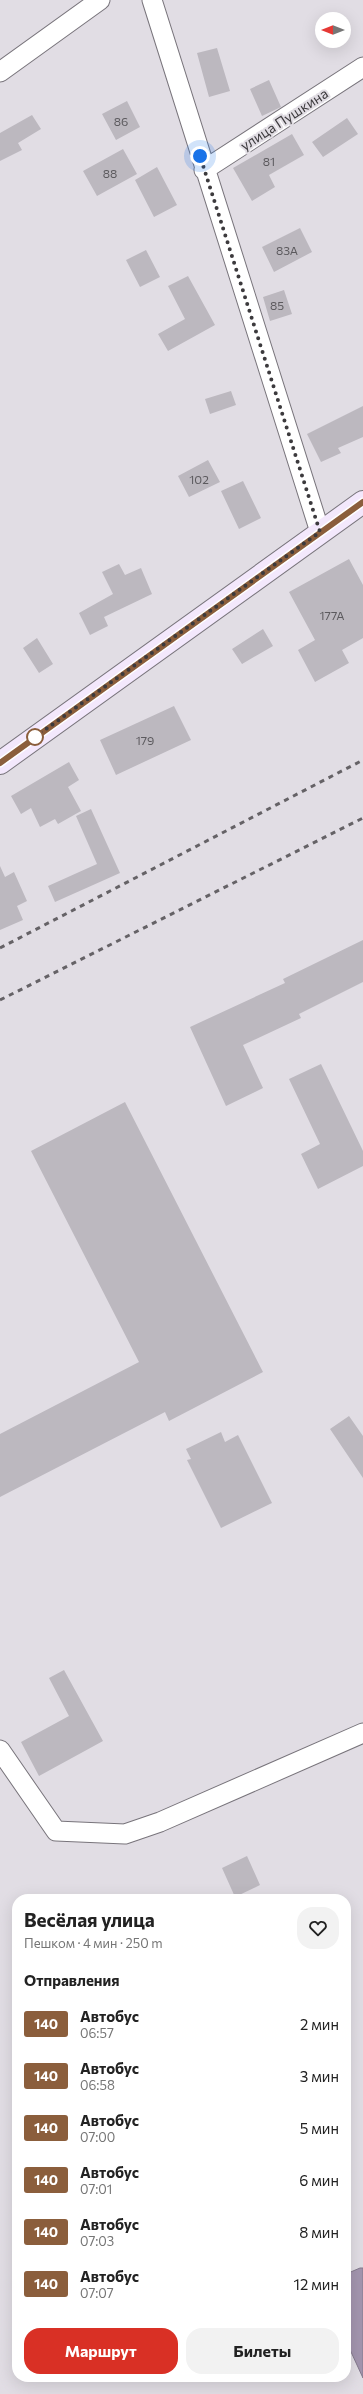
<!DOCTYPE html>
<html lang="ru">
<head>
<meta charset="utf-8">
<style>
	body { margin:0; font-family:Commissioner,sans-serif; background:#f2f2f2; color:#222; height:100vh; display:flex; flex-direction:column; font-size:15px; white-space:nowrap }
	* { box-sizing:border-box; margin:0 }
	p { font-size:13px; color:#767676 }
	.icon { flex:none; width:22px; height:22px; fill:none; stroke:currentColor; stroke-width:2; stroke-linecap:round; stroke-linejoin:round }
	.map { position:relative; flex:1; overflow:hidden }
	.details { position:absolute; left:12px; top:1894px; width:339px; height:488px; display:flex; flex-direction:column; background:#fff; border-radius:16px; box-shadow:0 4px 16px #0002 }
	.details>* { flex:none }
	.badge { padding:0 8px; border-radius:3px; font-size:14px; line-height:26px }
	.needle { width:26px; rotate:270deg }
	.buttons { position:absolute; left:315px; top:12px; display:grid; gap:8px }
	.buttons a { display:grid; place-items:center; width:36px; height:36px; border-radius:50%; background:#fff; box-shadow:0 4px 16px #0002; font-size:20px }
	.you { position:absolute; width:20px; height:20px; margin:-10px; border:3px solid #fff; border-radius:50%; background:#1a73e8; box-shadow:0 0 0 6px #1a73e833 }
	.map>.badge { position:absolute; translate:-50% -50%; box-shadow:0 0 0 2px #fff }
	h2 { padding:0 12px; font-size:15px; line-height:36px }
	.round { display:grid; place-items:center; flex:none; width:42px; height:42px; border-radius:16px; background:#f2f2f2 }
	.overview { display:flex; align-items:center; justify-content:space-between; height:68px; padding:0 12px }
	h1 { font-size:19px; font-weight:700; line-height:30px }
	.cta { display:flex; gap:8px; margin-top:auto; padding:8px 12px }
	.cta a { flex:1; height:46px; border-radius:16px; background:#d93025; color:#fff; font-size:16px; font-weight:700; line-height:46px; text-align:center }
	.cta a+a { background:#f2f2f2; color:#222 }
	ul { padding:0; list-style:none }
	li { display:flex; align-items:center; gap:12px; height:52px; padding:0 12px }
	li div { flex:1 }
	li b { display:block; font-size:15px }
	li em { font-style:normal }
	li .badge { min-width:44px; font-weight:700; text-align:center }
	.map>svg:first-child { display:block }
	.water { fill:#a395af; stroke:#847a8d }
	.building { fill:#bcb8bf }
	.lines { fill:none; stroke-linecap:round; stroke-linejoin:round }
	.street-casing { stroke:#78747b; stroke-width:21 }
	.secondary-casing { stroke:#78747b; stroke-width:24 }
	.street { stroke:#fff; stroke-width:19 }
	.secondary { stroke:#f3e8fc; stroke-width:22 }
	.rail { stroke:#656266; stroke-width:3; stroke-dasharray:5 5; stroke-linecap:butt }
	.line-casing { stroke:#fff; stroke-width:9 }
	.line { stroke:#8b5e3c; stroke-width:6 }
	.walk { stroke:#3c3a3d; stroke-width:4; stroke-dasharray:0 7.2 }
	.stop-dot { fill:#fff; stroke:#8b5e3c; stroke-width:2 }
	.labels { text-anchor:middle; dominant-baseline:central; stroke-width:4; stroke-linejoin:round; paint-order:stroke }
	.number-label { font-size:12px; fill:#5c5a5e }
	.street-label { font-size:14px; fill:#3c3a3d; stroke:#e1dde4 }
</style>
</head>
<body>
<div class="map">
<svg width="363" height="2394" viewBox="0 0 363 2394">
	<rect width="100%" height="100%" fill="#e1dde4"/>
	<!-- water -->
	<path class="water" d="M 360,2268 L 363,2268 L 363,2378 L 346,2341 L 346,2274 Z"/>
	<!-- building -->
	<path class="building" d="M 217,48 L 230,91 L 209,97 L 197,53 Z
		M 269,80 L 281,107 L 262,116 L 250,89 Z
		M 127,101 L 140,127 L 116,140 L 102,114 Z
		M 32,115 L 41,129 L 18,143 L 22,150 L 0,161 L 0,133 Z
		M 347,118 L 358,134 L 323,157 L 312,142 Z
		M 292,134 L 304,155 L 269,175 L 275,187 L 252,201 L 233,168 Z
		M 123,149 L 137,174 L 97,196 L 83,171 Z
		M 157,167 L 177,205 L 154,217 L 135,180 Z
		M 300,228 L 312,252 L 274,272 L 262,247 Z
		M 146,250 L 160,277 L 140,287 L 126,260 Z
		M 188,276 L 215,325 L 168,351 L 158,334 L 185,319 L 168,286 Z
		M 284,290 L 292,314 L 270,321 L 263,297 Z
		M 231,391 L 236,405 L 210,414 L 205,399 Z
		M 363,406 L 363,437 L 338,448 L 341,453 L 321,462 L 307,434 Z
		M 208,460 L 220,482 L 189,497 L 178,476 Z
		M 243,481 L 261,518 L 239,529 L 221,491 Z
		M 349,559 L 363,585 L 363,638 L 342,650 L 349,663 L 315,682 L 298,650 L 315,640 L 289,592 Z
		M 119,564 L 125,575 L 141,568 L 152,594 L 104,617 L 108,626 L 90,635 L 79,613 L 113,594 L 102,572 Z
		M 263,629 L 273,646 L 242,664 L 232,649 Z
		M 37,638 L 53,664 L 39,673 L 23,648 Z
		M 174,706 L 191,740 L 116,775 L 100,740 Z
		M 69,762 L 79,780 L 68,787 L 81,811 L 58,824 L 55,819 L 40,827 L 31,808 L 21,814 L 11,796 Z
		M 91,809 L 120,873 L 55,902 L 48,886 L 97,864 L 76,816 Z
		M 0,866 L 5,877 L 14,872 L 27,901 L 17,906 L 23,920 L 0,930 Z
		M 363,940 L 363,982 L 299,1014 L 301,1018 L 243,1045 L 263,1088 L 226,1106 L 190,1027 L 285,983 L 283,979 Z
		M 321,1064 L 363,1151 L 363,1166 L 318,1189 L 301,1154 L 320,1144 L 289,1079 Z
		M 125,1102 L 263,1372 L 169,1421 L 165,1412 L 0,1497 L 0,1434 L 139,1362 L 31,1151 Z
		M 349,1416 L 363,1436 L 363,1478 L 330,1429 Z
		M 221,1432 L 225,1442 L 238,1435 L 272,1503 L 221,1528 L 187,1460 L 191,1459 L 186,1449 Z
		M 64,1670 L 103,1741 L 39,1776 L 21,1742 L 69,1716 L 49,1678 Z
		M 247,1856 L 260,1885 L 235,1897 L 222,1868 Z"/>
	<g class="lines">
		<!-- street casing -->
		<g class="street-casing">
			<path id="street" d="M 152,0 L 320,532
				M 0,72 L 100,0
				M 204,170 L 363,67
				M 0,1750 L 56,1831 L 125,1834 L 160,1822 L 363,1733"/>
		</g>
		<!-- secondary casing -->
		<g class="secondary-casing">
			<path id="secondary" d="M 0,763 L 363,502"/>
		</g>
		<!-- street -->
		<use href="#street" class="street"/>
		<!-- secondary -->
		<use href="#secondary" class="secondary"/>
		<!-- rail -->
		<path class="rail" d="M 0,948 L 363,760
			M 0,1000 L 363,818"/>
	</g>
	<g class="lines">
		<!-- line casing -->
		<g class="line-casing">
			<path id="line" d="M 0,763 L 363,502"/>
		</g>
		<!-- line -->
		<use href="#line" class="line"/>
		<!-- walk -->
		<path class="walk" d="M 35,737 L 320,532 L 200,156"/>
	</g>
	<!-- markers -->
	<circle class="stop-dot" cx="35" cy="737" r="8"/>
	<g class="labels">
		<!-- number labels -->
		<g class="number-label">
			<text x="121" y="121">86</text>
			<text x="269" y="161">81</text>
			<text x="110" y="173">88</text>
			<text x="287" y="250">83А</text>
			<text x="277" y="305">85</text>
			<text x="199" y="479">102</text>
			<text x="332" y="615">177А</text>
			<text x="145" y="740">179</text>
		</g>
		<!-- street labels -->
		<g class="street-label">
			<text transform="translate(284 119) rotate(-33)">улица Пушкина</text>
		</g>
	</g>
</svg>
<div class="buttons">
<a><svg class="needle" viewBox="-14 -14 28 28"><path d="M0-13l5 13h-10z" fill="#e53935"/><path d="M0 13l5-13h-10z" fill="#767676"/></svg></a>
</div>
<div class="you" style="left:200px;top:156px"></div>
<section class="details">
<div class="overview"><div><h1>Весёлая улица</h1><p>Пешком · 4 мин · 250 m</p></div><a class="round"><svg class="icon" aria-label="heart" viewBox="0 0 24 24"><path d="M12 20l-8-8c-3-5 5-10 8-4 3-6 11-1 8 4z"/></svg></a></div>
<h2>Отправления</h2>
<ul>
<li><span class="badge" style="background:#8b5e3c;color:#fff">140</span><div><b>Автобус</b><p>06:57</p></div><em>2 мин</em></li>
<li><span class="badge" style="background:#8b5e3c;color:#fff">140</span><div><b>Автобус</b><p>06:58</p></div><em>3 мин</em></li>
<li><span class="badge" style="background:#8b5e3c;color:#fff">140</span><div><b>Автобус</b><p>07:00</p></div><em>5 мин</em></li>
<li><span class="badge" style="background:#8b5e3c;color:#fff">140</span><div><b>Автобус</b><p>07:01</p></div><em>6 мин</em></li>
<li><span class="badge" style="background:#8b5e3c;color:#fff">140</span><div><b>Автобус</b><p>07:03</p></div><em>8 мин</em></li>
<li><span class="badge" style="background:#8b5e3c;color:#fff">140</span><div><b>Автобус</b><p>07:07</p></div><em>12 мин</em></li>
</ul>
<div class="cta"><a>Маршрут</a><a>Билеты</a></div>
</section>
</div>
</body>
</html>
